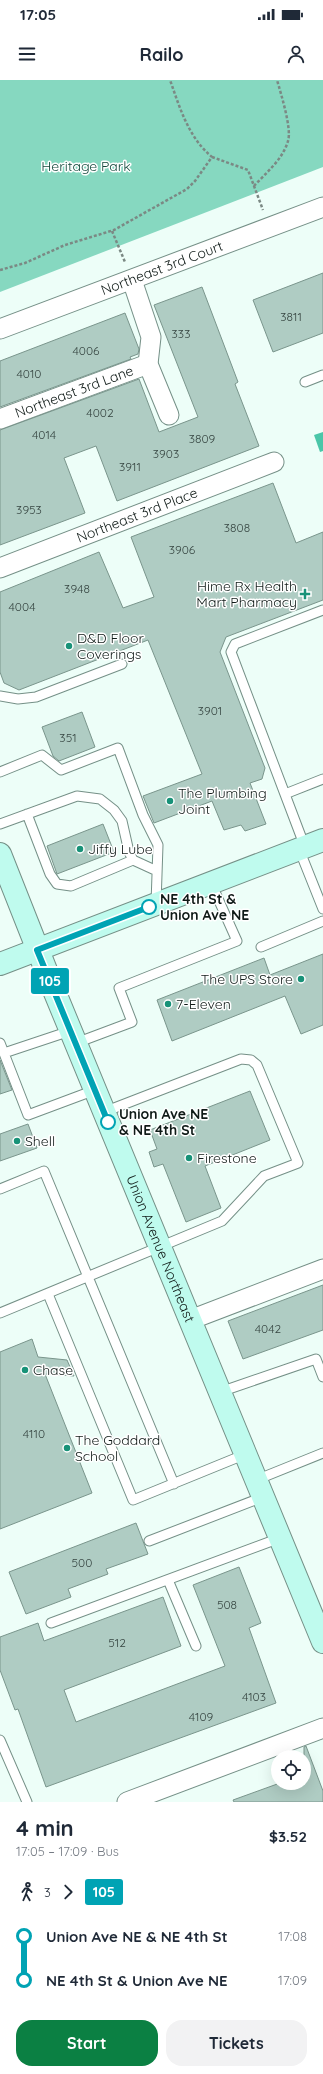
<!DOCTYPE html>
<html lang="en">
<head>
<meta charset="utf-8">
<style>
	body { margin:0; font-family:Quicksand,sans-serif; background:#f2f2f3; color:#1f2937; height:100vh; display:flex; flex-direction:column; font-size:15px; white-space:nowrap }
	* { box-sizing:border-box; margin:0 }
	p { font-size:13px; color:#747a83 }
	.icon { flex:none; width:22px; height:22px; fill:none; stroke:currentColor; stroke-width:2; stroke-linecap:round; stroke-linejoin:round }
	.map { position:relative; height:1722px; overflow:hidden }
	.details { display:flex; flex-direction:column; background:#fff; flex:1 }
	.details>* { flex:none }
	.badge { padding:0 8px; border-radius:3px; font-size:14px; line-height:26px }
	.fabs { position:absolute; left:271px; top:1670px; display:grid; gap:8px }
	.fabs a { display:grid; place-items:center; width:40px; height:40px; border-radius:50%; background:#fff; box-shadow:0 4px 16px #0002; font-size:20px }
	.map>.badge { position:absolute; translate:-50% -50%; box-shadow:0 0 0 2px #fff }
	.legs { display:flex; align-items:center; gap:6px; height:44px; padding:0 16px; font-size:13px }
	.legs p { margin-inline-start:auto }
	.summary { display:flex; align-items:center; justify-content:space-between; height:68px; padding:0 16px }
	h1 { font-size:22px; font-weight:700; line-height:30px }
	.action { display:flex; gap:8px; margin-top:auto; padding:8px 16px }
	.action a { flex:1; height:46px; border-radius:16px; background:#0b8043; color:#fff; font-size:16px; font-weight:700; line-height:46px; text-align:center }
	.action a+a { background:#f2f2f3; color:#1f2937 }
	ul { padding:0 16px; list-style:none }
	li { display:flex; align-items:center; gap:14px; height:44px; font-size:15px }
	li i { display:grid; place-items:center; width:6px; height:100%; margin:0 5px; background:currentColor }
	li i::after { content:''; width:10px; height:10px; margin:-5px; border:3px solid; border-radius:50%; background:#fff }
	li p { margin-inline-start:auto }
	li:first-child i { background:linear-gradient(#0000 50%,currentColor 0) }
	li:last-child i { background:linear-gradient(currentColor 50%,#0000 0) }
	.status { display:flex; justify-content:space-between; align-items:center; height:28px; padding:0 20px; background:#fff; direction:ltr }
	.status svg { height:11px; fill:currentColor }
	header { display:flex; justify-content:space-between; align-items:center; height:52px; padding:0 16px; background:#fff; font-size:18px; font-weight:700 }
	.map>svg:first-child { display:block }
	.green { fill:#86d8c0 }
	.water { fill:#4ac6a8 }
	.building { fill:#afccc3; stroke:#7a958c }
	.lines { fill:none; stroke-linecap:round; stroke-linejoin:round }
	.lane-casing { stroke:#759087; stroke-width:11 }
	.street-casing { stroke:#759087; stroke-width:21 }
	.secondary-casing { stroke:#759087; stroke-width:24 }
	.path { stroke:#7b8984; stroke-width:2.5; stroke-dasharray:3 2; stroke-linecap:butt }
	.lane { stroke:#fff; stroke-width:9 }
	.street { stroke:#fff; stroke-width:19 }
	.secondary { stroke:#bffbee; stroke-width:22 }
	.line-1-casing { stroke:#fff; stroke-width:9 }
	.line-1 { stroke:#00a3b4; stroke-width:6 }
	.poi-dot { fill:#189278; stroke:#fff; stroke-width:1.5 }
	.stop-1-dot { fill:#fff; stroke:#00a3b4; stroke-width:2 }
	.labels { text-anchor:middle; dominant-baseline:central; stroke-width:3; stroke-linejoin:round; paint-order:stroke }
	.number-label { font-size:12px; fill:#374642 }
	.park-label { font-size:14px; fill:#13483b; stroke:#fff }
	.street-label { font-size:14px; fill:#0f1a17; stroke:#fff }
	.poi-label { font-size:14px; fill:#0f1a17; stroke:#fff; text-anchor:start }
	.stop-label { font-size:14px; font-weight:bold; fill:#0f1a17; stroke:#fff; text-anchor:start }
</style>
</head>
<body>
<div class="status"><b>17:05</b><svg viewBox="0 0 49 12"><path d="M0 12V9h3v3zM5 12V6h3v6zM10 12V3h3v9zM15 12V0h3v12zM26 1h20v11H26zM47 4h2v5h-2z"/></svg></div>
<header><svg class="icon" aria-label="menu" viewBox="0 0 24 24"><path d="M4 6h16M4 12h16M4 18h16"/></svg>Railo<svg class="icon" aria-label="person" viewBox="0 0 24 24"><circle cx="12" cy="8" r="4"/><path d="M4 21q1-7 8-7t8 7"/></svg></header>
<div class="map">
<svg width="323" height="1722" viewBox="0 0 323 1722">
	<rect width="100%" height="100%" fill="#edfef8"/>
	<!-- green -->
	<path class="green" d="M 0,0 L 323,0 L 323,87 L 0,212 Z"/>
	<!-- water -->
	<path class="water" d="M 323,352 L 323,371 L 320,372 L 314,355 Z"/>
	<!-- building -->
	<path class="building" d="M 323,193 L 323,253 L 273,272 L 253,220 Z
		M 202,207 L 238,302 L 235,304 L 259,366 L 117,421 L 96,366 L 64,378 L 85,433 L 0,465 L 0,350 L 139,299 L 159,352 L 198,337 L 154,225 Z
		M 125,233 L 139,269 L 138,274 L 130,277 L 131,279 L 0,327 L 0,281 Z
		M 273,403 L 296,463 L 323,452 L 323,520 L 226,557 L 220,572 L 265,688 L 262,699 L 250,703 L 266,744 L 245,751 L 241,745 L 224,750 L 212,721 L 154,743 L 143,716 L 202,694 L 148,560 L 19,610 L 4,603 L 0,592 L 0,512 L 99,472 L 123,528 L 154,517 L 131,457 Z
		M 82,632 L 95,667 L 59,681 L 53,676 L 42,647 Z
		M 103,744 L 114,772 L 57,794 L 47,766 Z
		M 323,874 L 323,945 L 301,954 L 285,916 L 172,961 L 157,920 L 264,878 L 270,895 Z
		M 0,980 L 12,1010 L 0,1014 Z
		M 250,1011 L 270,1060 L 205,1086 L 221,1128 L 186,1142 L 163,1084 L 154,1087 L 149,1072 L 157,1069 L 150,1050 Z
		M 28,1044 L 37,1068 L 0,1081 L 0,1054 Z
		M 323,1205 L 323,1250 L 243,1279 L 228,1241 Z
		M 32,1259 L 38,1277 L 67,1280 L 74,1296 L 45,1294 L 92,1413 L 0,1449 L 0,1272 Z
		M 136,1443 L 148,1474 L 106,1489 L 108,1494 L 68,1509 L 71,1517 L 26,1534 L 9,1492 Z
		M 239,1487 L 261,1543 L 249,1548 L 276,1623 L 46,1707 L 18,1629 L 15,1630 L 0,1590 L 0,1557 L 38,1543 L 44,1561 L 163,1517 L 181,1566 L 64,1610 L 76,1642 L 225,1586 L 193,1505 Z
		M 306,1666 L 323,1711 L 323,1722 L 234,1722 L 233,1720 L 280,1703 L 304,1703 L 304,1667 Z"/>
	<g class="lines">
		<!-- lane casing -->
		<g class="lane-casing">
			<path id="lane" d="M 305,302 L 323,295
				M 0,616 L 18,619 L 36,617 L 122,584
				M 0,692 L 42,675 L 61,690 L 118,668 L 143,735 L 158,765 L 156,824
				M 285,714 L 323,699
				M 27,734 L 50,794 L 57,804 L 71,806 L 133,780
				M 0,744 L 77,716 L 100,719 L 114,730 L 122,741 L 129,772 L 133,780 L 157,791
				M 305,767 L 231,572 L 235,564 L 323,530
				M 299,769 L 323,829
				M 261,867 L 323,841
				M 0,963 L 28,1035 L 95,1010
				M 76,963 L 132,942 L 119,908 L 237,861 L 211,803
				M 4,973 L 70,951
				M 0,1109 L 44,1091 L 174,1404
				M 48,1214 L 133,1420 L 246,1374
				M 0,1233 L 222,1141 L 264,1096 L 298,1083 L 257,985 L 251,980 L 241,979 L 104,1032
				M 220,1312 L 316,1279 L 323,1297
				M 256,1400 L 323,1373
				M 149,1461 L 263,1417
				M 168,1500 L 196,1566
				M 51,1543 L 280,1458
				M 0,1660 L 27,1722"/>
		</g>
		<!-- street casing -->
		<g class="street-casing">
			<g id="street">
				<path d="M 132,200 L 151,257 L 148,284 L 169,335"/>
				<path id="s1" d="M 0,249 L 323,127"/>
				<path id="s2" d="M 0,339 L 148,284"/>
				<path id="s3" d="M 0,488 L 274,382"/>
				<path d="M 190,1240 L 323,1189"/>
				<path d="M 127,1722 L 323,1648"/>
			</g>
		</g>
		<!-- secondary casing -->
		<g class="secondary-casing">
			<g id="secondary">
				<path id="s4" d="M 0,774 L 51,903 L 323,1562"/>
				<path d="M 0,884 L 323,760"/>
			</g>
		</g>
		<!-- path -->
		<path class="path" d="M 212,77 L 248,90 L 263,130
			M 254,106 C 266,93 283,79 288,61 C 292,49 281,14 277,0
			M 112,151 L 125,182
			M 0,190 L 25,183 L 65,165 L 114,150 L 187,109 L 195,101 L 212,77 C 188,57 180,28 170,0"/>
		<!-- lane -->
		<use href="#lane" class="lane"/>
		<!-- street -->
		<use href="#street" class="street"/>
		<!-- secondary -->
		<use href="#secondary" class="secondary"/>
	</g>
	<g class="lines">
		<!-- line-1 casing -->
		<g class="line-1-casing">
			<path id="line-1" d="M 108,1042 L 37,870 L 149,827"/>
		</g>
		<!-- line-1 -->
		<use href="#line-1" class="line-1"/>
	</g>
	<!-- markers -->
	<g class="poi-dot">
		<path d="M303 508h4v4h4v4h-4v4h-4v-4h-4v-4h4z"/>
		<circle cx="69" cy="566" r="4"/>
		<circle cx="170" cy="721" r="4"/>
		<circle cx="80" cy="769" r="4"/>
		<circle cx="301" cy="899" r="4"/>
		<circle cx="168" cy="924" r="4"/>
		<circle cx="17" cy="1061" r="4"/>
		<circle cx="189" cy="1078" r="4"/>
		<circle cx="25" cy="1290" r="4"/>
		<circle cx="67" cy="1368" r="4"/>
	</g>
	<g class="stop-1-dot">
		<circle cx="149" cy="827" r="7"/>
		<circle cx="108" cy="1042" r="7"/>
	</g>
	<g class="labels">
		<!-- number labels -->
		<g class="number-label">
			<text x="291" y="236">3811</text>
			<text x="181" y="253">333</text>
			<text x="86" y="270">4006</text>
			<text x="29" y="293">4010</text>
			<text x="100" y="332">4002</text>
			<text x="44" y="354">4014</text>
			<text x="202" y="358">3809</text>
			<text x="166" y="373">3903</text>
			<text x="130" y="386">3911</text>
			<text x="29" y="429">3953</text>
			<text x="237" y="447">3808</text>
			<text x="182" y="469">3906</text>
			<text x="77" y="508">3948</text>
			<text x="22" y="526">4004</text>
			<text x="210" y="630">3901</text>
			<text x="68" y="657">351</text>
			<text x="268" y="1248">4042</text>
			<text x="34" y="1353">4110</text>
			<text x="82" y="1482">500</text>
			<text x="227" y="1524">508</text>
			<text x="117" y="1562">512</text>
			<text x="254" y="1616">4103</text>
			<text x="201" y="1636">4109</text>
		</g>
		<!-- park labels -->
		<g class="park-label">
			<text x="86" y="86">Heritage Park</text>
		</g>
		<!-- street labels -->
		<g class="street-label">
			<text stroke="none"><textPath href="#s1" startOffset="173">Northeast 3rd Court</textPath></text>
			<text stroke="none"><textPath href="#s2" startOffset="79">Northeast 3rd Lane</textPath></text>
			<text stroke="none"><textPath href="#s3" startOffset="147">Northeast 3rd Place</textPath></text>
			<text stroke="none"><textPath href="#s4" startOffset="426">Union Avenue Northeast</textPath></text>
		</g>
		<!-- poi labels -->
		<g class="poi-label">
			<text x="297" y="506" text-anchor="end">Hime Rx Health<tspan x="297" dy="16">Mart Pharmacy</tspan></text>
			<text x="77" y="558">D&amp;D Floor<tspan x="77" dy="16">Coverings</tspan></text>
			<text x="178" y="713">The Plumbing<tspan x="178" dy="16">Joint</tspan></text>
			<text x="88" y="769">Jiffy Lube</text>
			<text x="293" y="899" text-anchor="end">The UPS Store</text>
			<text x="176" y="924">7-Eleven</text>
			<text x="25" y="1061">Shell</text>
			<text x="197" y="1078">Firestone</text>
			<text x="33" y="1290">Chase</text>
			<text x="75" y="1360">The Goddard<tspan x="75" dy="16">School</tspan></text>
		</g>
		<!-- stop labels -->
		<g class="stop-label">
			<text x="160" y="819">NE 4th St &amp;<tspan x="160" dy="16">Union Ave NE</tspan></text>
			<text x="119" y="1034">Union Ave NE<tspan x="119" dy="16">&amp; NE 4th St</tspan></text>
		</g>
	</g>
</svg>
<div class="fabs">
<a><svg class="icon" aria-label="locate" viewBox="0 0 24 24"><circle cx="12" cy="12" r="6"/><path d="M12 2v4M12 18v4M2 12h4M18 12h4"/></svg></a>
</div>
<b class="badge" style="left:50px;top:901px;background:#00a3b4;color:#fff">105</b>
</div>
<section class="details">
<div class="summary"><div><h1>4 min</h1><p>17:05 – 17:09 · Bus</p></div><b>$3.52</b></div>
<div class="legs"><svg class="icon" aria-label="walk" viewBox="0 0 24 24"><circle cx="13" cy="4" r="2"/><path d="M13 8l-2 6 4 7M11 14l-3 7M7 12l3-4h3l4 4"/></svg>3<svg class="icon" aria-label="forward" viewBox="0 0 24 24"><path d="M9 5l7 7-7 7"/></svg><b class="badge" style="background:#00a3b4;color:#fff">105</b></div>
<ul>
<li><i style="color:#00a3b4"></i><b>Union Ave NE &amp; NE 4th St</b><p>17:08</p></li>
<li><i style="color:#00a3b4"></i><b>NE 4th St &amp; Union Ave NE</b><p>17:09</p></li>
</ul>
<div class="action"><a>Start</a><a>Tickets</a></div>
</section>
</body>
</html>
